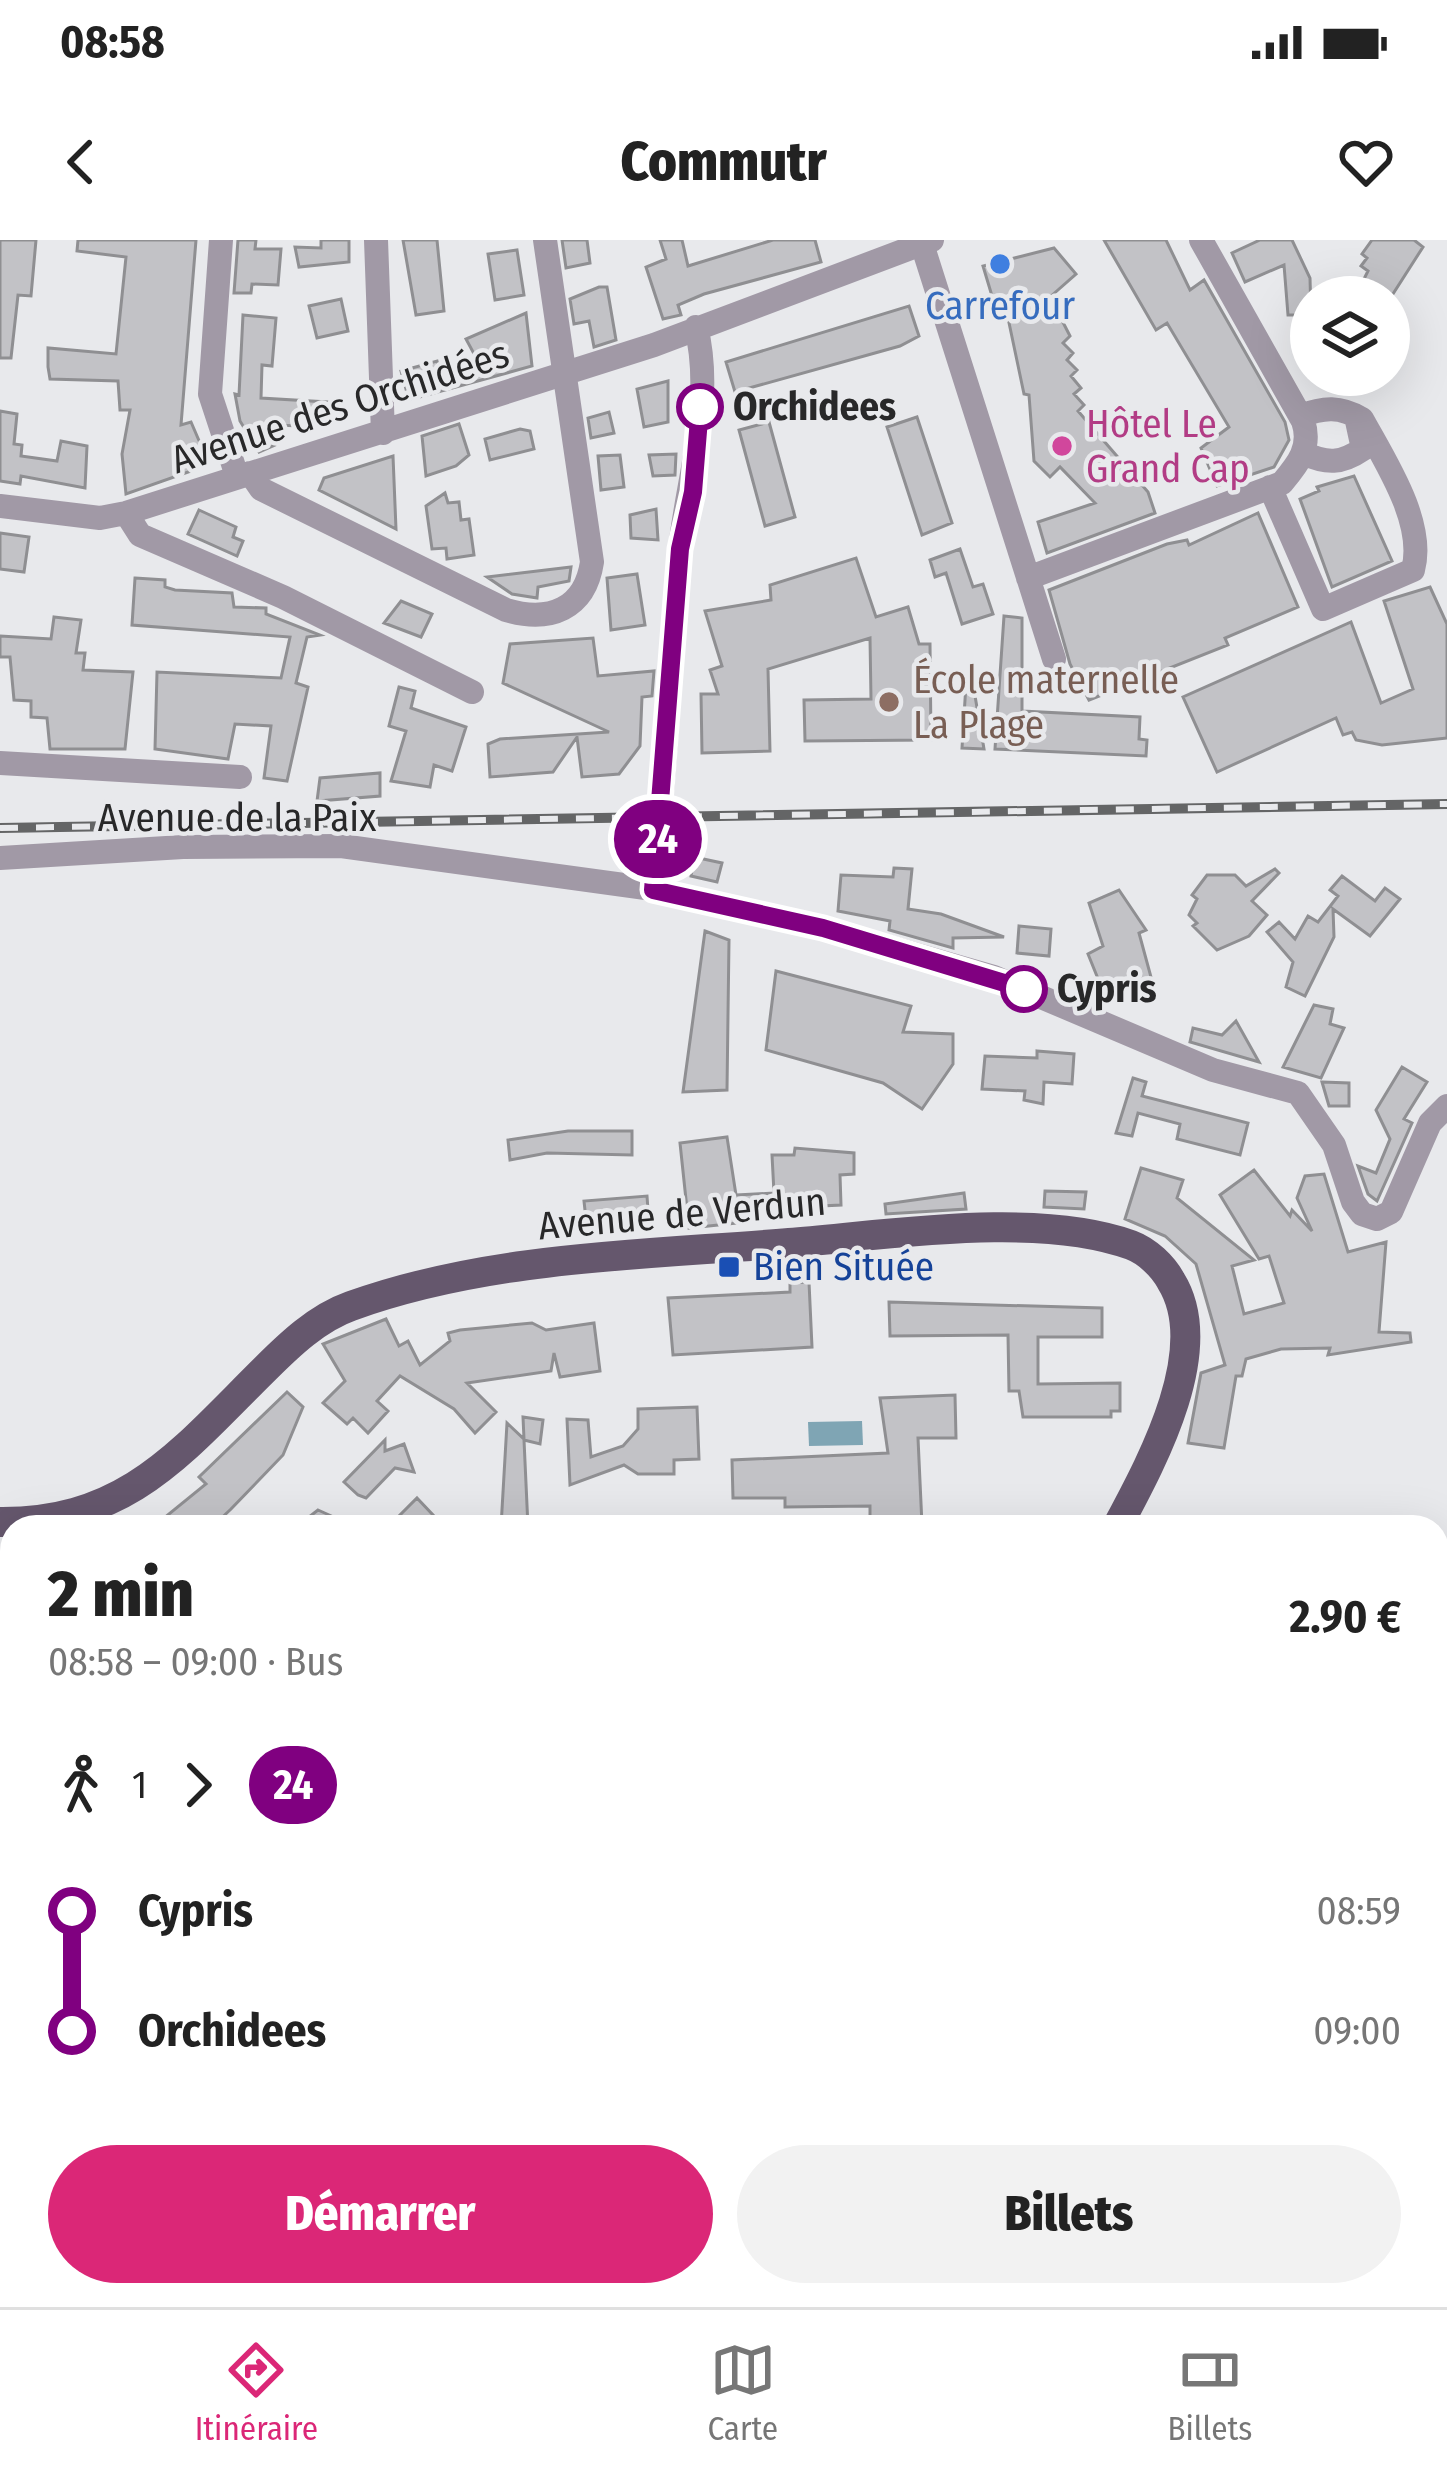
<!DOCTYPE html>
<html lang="fr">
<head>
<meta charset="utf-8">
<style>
	body { margin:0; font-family:"Fira Sans Condensed",sans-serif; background:#f2f2f2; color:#222; height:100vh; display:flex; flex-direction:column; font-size:45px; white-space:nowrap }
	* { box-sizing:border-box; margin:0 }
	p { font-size:39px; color:#767676 }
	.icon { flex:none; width:66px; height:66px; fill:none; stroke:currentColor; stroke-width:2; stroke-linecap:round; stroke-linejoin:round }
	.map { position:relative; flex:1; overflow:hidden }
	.details { position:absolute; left:0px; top:1275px; width:1449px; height:792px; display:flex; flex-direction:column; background:#fff; border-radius:36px 36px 0 0; box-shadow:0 12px 48px #0002 }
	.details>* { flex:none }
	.badge { padding:0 24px; border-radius:39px; font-size:42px; line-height:78px }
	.controls { position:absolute; left:1290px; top:36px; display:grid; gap:24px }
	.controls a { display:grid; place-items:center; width:120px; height:120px; border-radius:50%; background:#fff; box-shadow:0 12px 48px #0002; font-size:60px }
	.map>.badge { position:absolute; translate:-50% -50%; box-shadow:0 0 0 6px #fff }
	.legs { display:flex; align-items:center; gap:18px; height:132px; padding:0 48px; font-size:39px }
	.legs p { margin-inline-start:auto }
	.overview { display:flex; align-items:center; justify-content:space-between; height:204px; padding:0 48px }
	h1 { font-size:66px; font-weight:800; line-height:90px }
	.cta { display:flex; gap:24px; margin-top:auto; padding:24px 48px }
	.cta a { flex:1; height:138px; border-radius:72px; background:#db2777; color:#fff; font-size:48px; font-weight:800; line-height:138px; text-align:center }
	.cta a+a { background:#f2f2f2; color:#222 }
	ul { padding:0 48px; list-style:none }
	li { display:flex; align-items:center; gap:42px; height:120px; font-size:45px }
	li i { display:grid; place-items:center; width:18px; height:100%; margin:0 15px; background:currentColor }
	li i::after { content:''; width:30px; height:30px; margin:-15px; border:9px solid; border-radius:50%; background:#fff }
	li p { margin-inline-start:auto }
	li:first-child i { background:linear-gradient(#0000 50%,currentColor 0) }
	li:last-child i { background:linear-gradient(currentColor 50%,#0000 0) }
	.status { display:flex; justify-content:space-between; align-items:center; height:84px; padding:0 60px; background:#fff; direction:ltr }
	.status svg { height:33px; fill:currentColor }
	header { display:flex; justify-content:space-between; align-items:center; height:156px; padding:0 48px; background:#fff; font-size:54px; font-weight:800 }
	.menu { display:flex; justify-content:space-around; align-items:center; height:168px; border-top:3px solid #e0e0e0; background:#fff; font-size:33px; color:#767676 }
	.menu a { display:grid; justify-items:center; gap:6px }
	.menu .active { color:#db2777 }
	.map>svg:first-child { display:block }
	.water { fill:#7fa5b4 }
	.building { fill:#c2c2c6; stroke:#8f8f92; stroke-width:3 }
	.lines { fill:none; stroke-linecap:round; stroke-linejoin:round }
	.minor { stroke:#a199a6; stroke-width:24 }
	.major { stroke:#65576d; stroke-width:30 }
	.rail-casing { stroke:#646566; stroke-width:10 }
	.rail { stroke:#e8e9ec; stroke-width:6; stroke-dasharray:18; stroke-linecap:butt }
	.line-1-casing { stroke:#fff; stroke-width:27 }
	.line-1 { stroke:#800080; stroke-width:18 }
	.shop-dot { fill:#3f7fe0; stroke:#e8e9ec; stroke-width:4.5 }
	.stop-1-dot { fill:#fff; stroke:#800080; stroke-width:6 }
	.hotel-dot { fill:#d1479c; stroke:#e8e9ec; stroke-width:4.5 }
	.education-dot { fill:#8d6e63; stroke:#e8e9ec; stroke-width:4.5 }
	.transit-dot { fill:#1a4fb4; stroke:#e8e9ec; stroke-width:4.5 }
	.labels { text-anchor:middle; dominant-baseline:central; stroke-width:9; stroke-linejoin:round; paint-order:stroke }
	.shop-label { font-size:39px; fill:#366cbe; stroke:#e8e9ec }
	.street-label { font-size:39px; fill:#282829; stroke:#e8e9ec }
	.stop-label { font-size:39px; font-weight:bold; fill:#282829; stroke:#e8e9ec; text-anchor:start }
	.hotel-label { font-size:39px; fill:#b23c85; stroke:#e8e9ec; text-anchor:start }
	.education-label { font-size:39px; fill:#785e54; stroke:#e8e9ec; text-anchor:start }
	.transit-label { font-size:39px; fill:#164399; stroke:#e8e9ec; text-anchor:start }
</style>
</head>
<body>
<div class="status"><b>08:58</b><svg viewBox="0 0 49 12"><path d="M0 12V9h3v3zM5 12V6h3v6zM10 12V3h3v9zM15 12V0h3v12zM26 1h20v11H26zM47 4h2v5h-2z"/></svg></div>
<header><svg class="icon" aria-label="back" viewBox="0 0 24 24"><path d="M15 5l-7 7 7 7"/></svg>Commutr<svg class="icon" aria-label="heart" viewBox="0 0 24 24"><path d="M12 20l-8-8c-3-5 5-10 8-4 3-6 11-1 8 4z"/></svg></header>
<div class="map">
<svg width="1447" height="2067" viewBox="0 0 1447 2067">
	<rect width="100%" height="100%" fill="#e8e9ec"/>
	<!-- water -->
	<path class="water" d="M 862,1181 L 863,1205 L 809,1206 L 808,1182 Z"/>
	<!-- building -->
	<path class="building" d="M 0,0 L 36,0 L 31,56 L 18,55 L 11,118 L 0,118 Z
		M 78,0 L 196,0 L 181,185 L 191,182 L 206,217 L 194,230 L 126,254 L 122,214 L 130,170 L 120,170 L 118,141 L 50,139 L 48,127 L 48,108 L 116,114 L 126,17 L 77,11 Z
		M 238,0 L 256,0 L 255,9 L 281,9 L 278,45 L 252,44 L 251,53 L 234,53 Z
		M 321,0 L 349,0 L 349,22 L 299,27 L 295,7 L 321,8 Z
		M 403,0 L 437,0 L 444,71 L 416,75 Z
		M 562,0 L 587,0 L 590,23 L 566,28 Z
		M 660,0 L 682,0 L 688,26 L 773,0 L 815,0 L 821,22 L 704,54 L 678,65 L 681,75 L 663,79 L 646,27 L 666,19 Z
		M 1104,0 L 1166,0 L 1190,50 L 1204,40 L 1285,182 L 1289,200 L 1274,227 L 1217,246 L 1201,208 L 1229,187 L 1167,83 L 1156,90 Z
		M 1260,0 L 1292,0 L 1310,38 L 1311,75 L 1288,75 L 1284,25 L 1245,42 L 1232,13 Z
		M 1372,0 L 1414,0 L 1423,7 L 1391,57 L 1355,57 L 1368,31 L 1361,26 L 1367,18 L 1362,14 Z
		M 1054,8 L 1076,34 L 1050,57 L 1070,96 L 1063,103 L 1073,113 L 1067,120 L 1077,130 L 1071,136 L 1081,148 L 1074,154 L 1084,165 L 1078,171 L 1148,252 L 1155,273 L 1047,313 L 1038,282 L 1095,263 L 1060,227 L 1050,237 L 1034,221 L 1029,155 L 1024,154 L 1008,78 L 998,76 L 983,26 Z
		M 517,10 L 524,55 L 495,60 L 488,14 Z
		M 599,47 L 607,47 L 616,100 L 594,107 L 589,81 L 574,84 L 570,59 Z
		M 341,59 L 348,91 L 317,98 L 309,66 Z
		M 909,66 L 919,96 L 900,106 L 735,152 L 726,122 Z
		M 526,73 L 532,126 L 409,160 L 401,131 L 437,121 L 440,133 L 479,123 L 466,99 Z
		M 243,75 L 276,78 L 272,126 L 262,125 L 261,158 L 327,162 L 325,187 L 275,185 L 275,205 L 259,212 L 240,181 L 235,154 L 239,155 Z
		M 668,141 L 668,182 L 644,187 L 637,149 Z
		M 0,171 L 17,174 L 14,204 L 22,205 L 21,216 L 57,221 L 61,201 L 87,206 L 85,248 L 21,236 L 20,244 L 0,241 Z
		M 609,172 L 614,193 L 591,198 L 588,178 Z
		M 917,177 L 952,283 L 922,295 L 887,187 Z
		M 769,182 L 795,277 L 765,286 L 739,190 Z
		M 459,184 L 469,215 L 456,226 L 426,236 L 422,196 Z
		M 520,189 L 530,191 L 534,209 L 490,220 L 485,199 Z
		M 676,214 L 675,235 L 653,236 L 649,215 Z
		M 620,215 L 624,247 L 601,250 L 598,216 Z
		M 393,216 L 396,289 L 319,250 L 324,238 Z
		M 1354,236 L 1392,321 L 1332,347 L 1300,259 L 1319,251 L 1317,247 Z
		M 445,253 L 448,263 L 459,262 L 461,280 L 469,279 L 474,315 L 447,319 L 446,308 L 432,309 L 426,266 Z
		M 656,269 L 658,300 L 631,298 L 630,275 Z
		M 199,270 L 236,287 L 233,297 L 243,301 L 237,316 L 188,294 Z
		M 1258,273 L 1298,367 L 1225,398 L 1228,405 L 1089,460 L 1070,424 L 1049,350 L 1167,304 L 1187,300 L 1189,305 Z
		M 0,293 L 29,297 L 24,332 L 0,329 Z
		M 960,309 L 973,347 L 983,344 L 993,374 L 962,384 L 946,333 L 935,337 L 930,320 Z
		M 856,318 L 876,377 L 908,367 L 919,404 L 930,404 L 931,500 L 805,501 L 804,460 L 871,459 L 870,398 L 768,429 L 770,511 L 702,513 L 701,454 L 718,454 L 710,430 L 722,426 L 705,371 L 771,360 L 770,345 Z
		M 571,327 L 569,341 L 538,347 L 537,358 L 512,354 L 487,337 Z
		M 637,334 L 645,385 L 611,390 L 607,338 Z
		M 135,338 L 165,340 L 165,347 L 175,350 L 232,353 L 234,367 L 266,368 L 266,374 L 320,395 L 307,397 L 296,443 L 308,447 L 287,541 L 264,538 L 271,486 L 235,484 L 228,519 L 155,509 L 157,432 L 281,438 L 290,397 L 132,385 Z
		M 1430,347 L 1447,384 L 1447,498 L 1382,505 L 1356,500 L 1352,492 L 1343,495 L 1336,478 L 1217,532 L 1183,457 L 1351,382 L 1381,463 L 1413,449 L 1384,361 Z
		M 401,361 L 432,374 L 421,397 L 384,383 Z
		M 1004,376 L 1022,378 L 1022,471 L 1140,477 L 1139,499 L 1147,500 L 1146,516 L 995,509 Z
		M 54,377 L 81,380 L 76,413 L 85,413 L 83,430 L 133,432 L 125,509 L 50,509 L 47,478 L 31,477 L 31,461 L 14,460 L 10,417 L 0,417 L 0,396 L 51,399 Z
		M 593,398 L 598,436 L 654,431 L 652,456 L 642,457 L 640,506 L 619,534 L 582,537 L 577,497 L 553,532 L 490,537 L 488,504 L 500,499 L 609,492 L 503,443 L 510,404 Z
		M 966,444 L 973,444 L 984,509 L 962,508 Z
		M 399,447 L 415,451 L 411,468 L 466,487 L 452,531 L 434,525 L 430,547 L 391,541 L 406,491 L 389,486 Z
		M 380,533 L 380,556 L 317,561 L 320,538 Z
		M 694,617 L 722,623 L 717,642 L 691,636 Z
		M 894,628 L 912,629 L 908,669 L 941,674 L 1004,697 L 953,698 L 953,708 L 889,690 L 890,681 L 838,671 L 841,635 L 893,637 Z
		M 1275,629 L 1279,633 L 1252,661 L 1267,675 L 1249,696 L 1217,710 L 1193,686 L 1197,683 L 1189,675 L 1197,659 L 1192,655 L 1207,635 L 1235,635 L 1246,646 Z
		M 1342,636 L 1375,661 L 1385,648 L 1400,659 L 1370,696 L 1333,669 L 1334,697 L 1305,756 L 1286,747 L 1293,722 L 1267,692 L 1279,682 L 1295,699 L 1308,676 L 1318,682 L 1338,656 L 1330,650 Z
		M 1119,650 L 1146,690 L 1139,693 L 1151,737 L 1105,756 L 1088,714 L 1103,706 L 1089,663 Z
		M 1019,686 L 1051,689 L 1049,716 L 1017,713 Z
		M 705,691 L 729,700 L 727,850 L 683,852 Z
		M 776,731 L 911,766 L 903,792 L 953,794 L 953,824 L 922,869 L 883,843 L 766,810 Z
		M 1314,765 L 1333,769 L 1330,784 L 1344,788 L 1321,838 L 1283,827 Z
		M 1236,781 L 1259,822 L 1190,802 L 1193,788 L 1222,795 Z
		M 1037,811 L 1074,814 L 1072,844 L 1044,842 L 1043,864 L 1024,860 L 1025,851 L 982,849 L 985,816 L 1037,818 Z
		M 1402,827 L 1427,842 L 1404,879 L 1412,883 L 1377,961 L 1368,954 L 1358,926 L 1376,933 L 1390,899 L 1376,870 Z
		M 1133,838 L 1146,842 L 1142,856 L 1248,883 L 1240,915 L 1177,899 L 1180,884 L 1138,873 L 1132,896 L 1116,893 Z
		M 1322,842 L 1349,843 L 1349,866 L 1329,866 Z
		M 568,891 L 632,891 L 632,915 L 547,913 L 510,920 L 508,900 Z
		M 727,897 L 736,955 L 774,953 L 772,915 L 794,915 L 795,908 L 854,913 L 854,934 L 840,935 L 841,965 L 737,970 L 738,983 L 689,988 L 680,903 Z
		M 1141,928 L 1183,940 L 1177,958 L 1254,1020 L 1232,1026 L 1244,1074 L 1284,1063 L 1269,1016 L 1259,1019 L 1220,955 L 1254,930 L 1290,976 L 1292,970 L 1312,991 L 1297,958 L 1305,936 L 1324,934 L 1348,1012 L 1386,1002 L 1379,1092 L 1410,1093 L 1411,1102 L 1328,1115 L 1330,1108 L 1281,1109 L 1246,1119 L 1242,1136 L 1236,1136 L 1224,1208 L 1188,1203 L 1201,1133 L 1225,1125 L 1196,1024 L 1165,996 L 1125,979 Z
		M 1045,951 L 1086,952 L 1084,969 L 1044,967 Z
		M 964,953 L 966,969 L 886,974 L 885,964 Z
		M 647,956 L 649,984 L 587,989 L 584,961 Z
		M 809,1042 L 812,1107 L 673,1115 L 668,1058 L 790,1052 L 790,1043 Z
		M 889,1062 L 1102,1068 L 1102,1097 L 1038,1097 L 1038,1144 L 1120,1143 L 1120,1171 L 1111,1171 L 1111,1177 L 1023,1177 L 1019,1151 L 1009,1151 L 1008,1095 L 890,1096 Z
		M 386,1079 L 399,1106 L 408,1101 L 420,1125 L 450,1101 L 448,1093 L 460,1090 L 532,1083 L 546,1090 L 594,1083 L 600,1131 L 560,1137 L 554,1113 L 551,1131 L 467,1143 L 496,1172 L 475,1193 L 454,1169 L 400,1136 L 377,1161 L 388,1171 L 368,1193 L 353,1178 L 347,1184 L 323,1163 L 345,1141 L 323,1104 Z
		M 287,1152 L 303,1167 L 283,1215 L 231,1269 L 212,1287 L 153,1287 L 206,1244 L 199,1237 Z
		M 955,1155 L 956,1198 L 918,1198 L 922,1285 L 870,1287 L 870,1266 L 785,1267 L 785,1258 L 733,1258 L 732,1220 L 888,1213 L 880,1158 Z
		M 697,1167 L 699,1219 L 674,1220 L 674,1234 L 638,1234 L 624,1225 L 570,1245 L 567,1179 L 588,1180 L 591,1217 L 623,1206 L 638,1189 L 638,1169 Z
		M 523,1177 L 543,1180 L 540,1204 L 524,1200 L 528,1287 L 501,1287 L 507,1183 L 524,1199 Z
		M 385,1200 L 385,1211 L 404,1204 L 414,1232 L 395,1228 L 366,1258 L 358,1255 L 344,1242 Z
		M 417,1258 L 433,1275 L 420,1287 L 388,1287 Z
		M 318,1270 L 356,1287 L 296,1287 Z"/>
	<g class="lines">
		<!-- minor -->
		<path class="minor" d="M 221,0 L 210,154 L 237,236
			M 376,0 L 383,193
			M 922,4 L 1054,419
			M 1303,213 C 1327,224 1341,224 1363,209 L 1357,181
			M 250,233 L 261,249 L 506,370 C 550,383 585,369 592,322 L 545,0
			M 1270,247 L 1323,369 L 1413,330 C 1426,283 1385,221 1362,179 C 1340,166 1324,167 1300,176
			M 0,266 L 100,278 L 126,273 L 654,105 L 932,0
			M 126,273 L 140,295 L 283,357 L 472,452
			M 1028,338 L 1282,243 C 1298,224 1312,207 1303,181 L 1201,0
			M 0,523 L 240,537
			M 0,618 L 183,607 L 341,606 L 653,649 L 823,688 L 994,737 L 1213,830 L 1298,853 L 1334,905 L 1353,962 L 1362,974 L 1377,979 L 1391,972 L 1430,883 L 1447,866
			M 653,649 C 665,539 670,428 679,317 C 686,242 715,163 696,87
			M 0,1571 L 12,1557
			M 757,2055 L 762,2067
			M 221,2067 L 222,2055
			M 511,2067 L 528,2055
			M 657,2067 L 662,2055
			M 1377,2067 C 1393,2049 1409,2058 1429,2067"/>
		<!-- major -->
		<path class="major" d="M 0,1282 C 127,1283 181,1212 264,1130 C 289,1105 317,1078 351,1066 C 490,1016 644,1015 789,1003 C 888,995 1038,971 1131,1005 C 1147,1011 1163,1026 1171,1041 C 1214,1110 1150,1225 1117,1287
			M 1044,2055 L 1048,2067"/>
		<!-- rail casing -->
		<g class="rail-casing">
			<path id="rail" d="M 0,588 L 1447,564"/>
		</g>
		<!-- rail -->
		<use href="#rail" class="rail"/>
	</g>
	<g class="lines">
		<!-- line-1 casing -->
		<g class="line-1-casing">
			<path id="line-1" d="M 700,167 L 693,252 L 680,309 L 653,650 L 823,688 L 1024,749"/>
		</g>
		<!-- line-1 -->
		<use href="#line-1" class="line-1"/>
	</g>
	<!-- markers -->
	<circle class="shop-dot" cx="1000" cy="24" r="12"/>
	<g class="stop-1-dot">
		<circle cx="700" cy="167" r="21"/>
		<circle cx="1024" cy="749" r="21"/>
	</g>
	<circle class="hotel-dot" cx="1062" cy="206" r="12"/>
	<circle class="education-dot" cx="889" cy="462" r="12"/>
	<rect class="transit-dot" x="717" y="1015" width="24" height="24" rx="6"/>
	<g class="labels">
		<!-- shop labels -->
		<g class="shop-label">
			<text x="1000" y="66">Carrefour</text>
		</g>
		<!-- street labels -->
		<g class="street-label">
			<text transform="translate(340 167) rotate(-18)">Avenue des Orchidées</text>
			<text x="237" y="578">Avenue de la Paix</text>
			<text transform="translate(682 974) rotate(-5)">Avenue de Verdun</text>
		</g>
		<!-- stop labels -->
		<g class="stop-label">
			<text x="733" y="167">Orchidees</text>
			<text x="1057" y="749">Cypris</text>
		</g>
		<!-- hotel labels -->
		<g class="hotel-label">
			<text x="1086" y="184">Hôtel Le<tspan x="1086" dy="45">Grand Cap</tspan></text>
		</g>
		<!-- education labels -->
		<g class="education-label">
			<text x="913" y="440">École maternelle<tspan x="913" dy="45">La Plage</tspan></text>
		</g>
		<!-- transit labels -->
		<g class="transit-label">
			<text x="753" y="1027">Bien Située</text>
		</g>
	</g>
</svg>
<div class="controls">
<a><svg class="icon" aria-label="layers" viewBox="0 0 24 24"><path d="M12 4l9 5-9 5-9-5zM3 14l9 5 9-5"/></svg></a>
</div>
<b class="badge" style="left:658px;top:599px;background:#800080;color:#fff">24</b>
<section class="details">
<div class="overview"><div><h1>2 min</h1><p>08:58 – 09:00 · Bus</p></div><b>2.90 €</b></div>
<div class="legs"><svg class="icon" aria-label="walk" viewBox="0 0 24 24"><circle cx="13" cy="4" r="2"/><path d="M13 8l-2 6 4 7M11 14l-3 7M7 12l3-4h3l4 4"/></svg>1<svg class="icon" aria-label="forward" viewBox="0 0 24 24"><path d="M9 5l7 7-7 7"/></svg><b class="badge" style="background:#800080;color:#fff">24</b></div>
<ul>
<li><i style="color:#800080"></i><b>Cypris</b><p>08:59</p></li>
<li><i style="color:#800080"></i><b>Orchidees</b><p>09:00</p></li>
</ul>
<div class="cta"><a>Démarrer</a><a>Billets</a></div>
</section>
</div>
<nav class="menu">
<a class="active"><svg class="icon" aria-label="directions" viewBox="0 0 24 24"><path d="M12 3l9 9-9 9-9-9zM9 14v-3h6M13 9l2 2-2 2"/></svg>Itinéraire</a>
<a><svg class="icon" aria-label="map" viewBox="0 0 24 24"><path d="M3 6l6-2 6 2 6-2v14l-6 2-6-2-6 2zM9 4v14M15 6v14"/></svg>Carte</a>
<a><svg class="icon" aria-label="tickets" viewBox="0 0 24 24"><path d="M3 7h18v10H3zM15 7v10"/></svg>Billets</a>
</nav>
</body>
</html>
